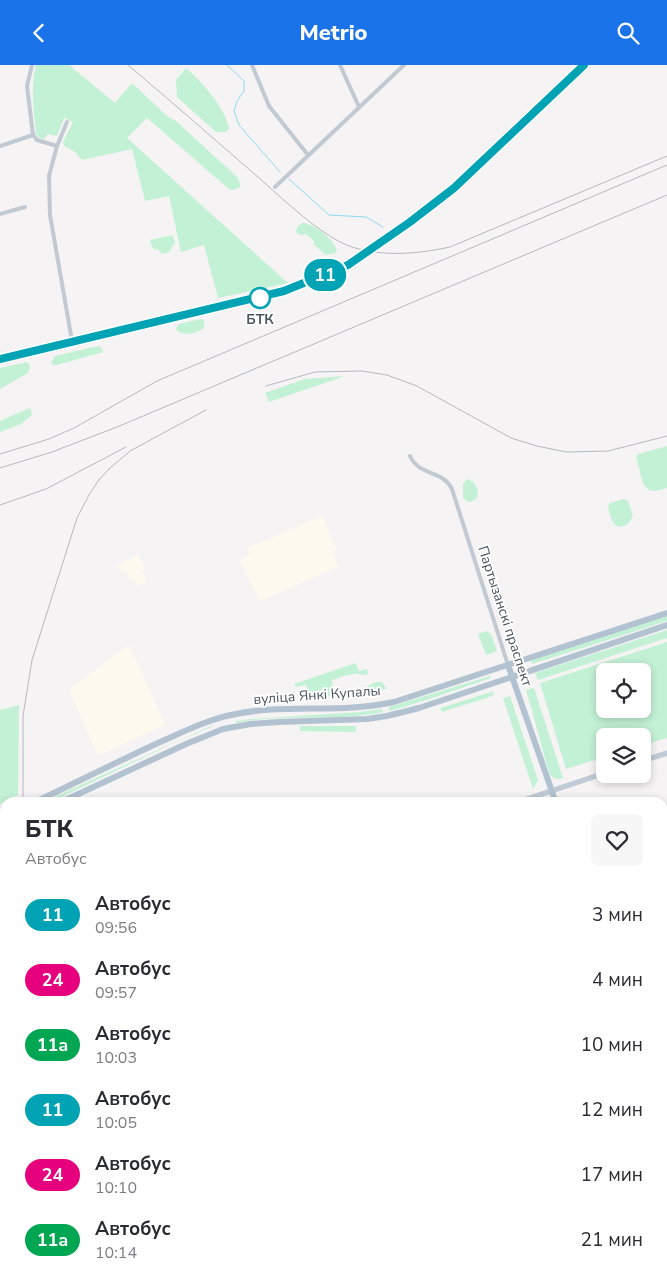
<!DOCTYPE html>
<html lang="ru">
<head>
<meta charset="utf-8">
<style>
	body { margin:0; font-family:"Nunito Sans",sans-serif; background:#f7f7f7; color:#2b2b33; height:100vh; display:flex; flex-direction:column; font-size:19px; white-space:nowrap }
	* { box-sizing:border-box; margin:0 }
	p { font-size:16px; color:#7c7c81 }
	.icon { flex:none; width:28px; height:28px; fill:none; stroke:currentColor; stroke-width:2; stroke-linecap:round; stroke-linejoin:round }
	.map { position:relative; flex:1; overflow:hidden }
	.drawer { position:absolute; left:0px; top:732px; width:668px; height:486px; display:flex; flex-direction:column; background:#fff; border-radius:15px 15px 0 0; box-shadow:0 2px 8px #0003 }
	.drawer>* { flex:none }
	.badge { padding:0 10px; border-radius:16px; font-size:18px; line-height:32px }
	.fabs { position:absolute; left:596px; top:598px; display:grid; gap:10px }
	.fabs a { display:grid; place-items:center; width:55px; height:55px; border-radius:8px; background:#fff; box-shadow:0 2px 8px #0003; font-size:25px }
	.map>.badge { position:absolute; translate:-50% -50%; box-shadow:0 0 0 2px #fff }
	.round { display:grid; place-items:center; flex:none; width:52px; height:52px; border-radius:8px; background:#f7f7f7 }
	.headline { display:flex; align-items:center; justify-content:space-between; height:85px; padding:0 25px }
	h1 { font-size:24px; font-weight:800; line-height:38px }
	ul { padding:0; list-style:none }
	li { display:flex; align-items:center; gap:15px; height:65px; padding:0 25px }
	li div { flex:1 }
	li b { display:block; font-size:19px }
	li em { font-style:normal }
	li .badge { min-width:55px; font-weight:700; text-align:center }
	header { display:flex; justify-content:space-between; align-items:center; height:65px; padding:0 25px; background:#1a73e8; color:#fff; font-size:22px; font-weight:800 }
	.map>svg:first-child { display:block }
	.commercial { fill:#fdf9ef }
	.green { fill:#c3f1d5; fill-rule:evenodd }
	.lines { fill:none; stroke-linecap:round; stroke-linejoin:round }
	.stream { stroke:#90daee; stroke-width:1 }
	.minor { stroke:#c1cad2; stroke-width:4 }
	.secondary { stroke:#c1cbd6; stroke-width:5.5 }
	.primary { stroke:#b3c2d1; stroke-width:6 }
	.rail { stroke:#b5b8bd; stroke-width:1 }
	.line-casing { stroke:#fff; stroke-width:11 }
	.line { stroke:#00a3b4; stroke-width:8 }
	.stop-dot { fill:#fff; stroke:#00a3b4; stroke-width:2.5 }
	.labels { text-anchor:middle; dominant-baseline:central; stroke-width:4; stroke-linejoin:round; paint-order:stroke }
	.stop-label { font-size:14px; font-weight:bold; fill:#4a5661; stroke:#fff }
	.street-label { font-size:14px; fill:#4a5661; stroke:#fff }
</style>
</head>
<body>
<header><svg class="icon" aria-label="back" viewBox="0 0 24 24"><path d="M15 5l-7 7 7 7"/></svg>Metrio<svg class="icon" aria-label="search" viewBox="0 0 24 24"><circle cx="10" cy="10" r="6"/><path d="M15 15l6 6"/></svg></header>
<div class="map">
<svg width="667" height="1218" viewBox="0 0 667 1218">
	<rect width="100%" height="100%" fill="#f5f3f3"/>
	<!-- commercial -->
	<path class="commercial" d="M 322,451 L 337,485 L 333,487 L 338,502 L 260,536 L 242,501 L 240,494 L 250,489 L 247,483 Z
		M 139,489 L 145,504 L 142,506 L 147,516 L 137,521 L 134,515 L 131,516 L 125,506 L 122,507 L 117,500 Z
		M 130,581 L 165,660 L 98,691 L 70,627 L 71,623 L 124,583 Z"/>
	<!-- green -->
	<path class="green" d="M 36,0 L 69,0 L 115,38 L 132,18 L 168,52 L 176,56 L 237,112 L 240,119 L 240,122 L 236,124 L 230,125 L 147,53 L 127,73 L 288,218 L 218,233 L 204,180 L 181,187 L 169,131 L 145,136 L 132,84 L 82,95 L 75,87 L 64,81 L 63,77 L 73,57 L 64,53 L 57,71 L 48,69 L 44,74 L 39,73 L 36,69 C 34,46 30,22 36,0 Z
		M 186,3 C 203,18 225,42 229,64 L 225,67 L 216,67 L 177,32 L 176,15 Z
		M 303,158 C 315,159 333,174 337,185 L 335,188 L 326,190 L 314,180 L 314,176 L 306,169 L 302,170 L 298,169 L 296,166 L 298,161 Z
		M 173,170 L 175,178 L 169,187 L 162,189 L 158,184 L 155,185 L 152,182 L 150,175 Z
		M 201,254 L 204,255 L 204,263 C 195,269 188,271 177,266 L 176,263 L 179,259 Z
		M 98,281 L 101,282 L 103,287 L 57,300 L 53,300 L 51,297 L 55,291 Z
		M 27,297 L 30,301 L 28,308 L 0,324 L 0,303 Z
		M 345,311 L 269,337 L 265,328 L 305,314 Z
		M 30,343 L 32,350 L 21,359 L 0,367 L 0,356 Z
		M 667,381 L 667,423 L 655,426 L 649,425 L 643,419 L 636,391 L 639,389 Z
		M 467,414 L 474,417 L 478,426 L 477,433 L 471,437 L 466,436 L 463,432 L 463,419 Z
		M 624,434 L 628,436 L 633,451 L 628,459 C 614,468 610,453 608,441 L 610,438 Z
		M 667,551 L 667,556 L 532,599 L 531,595 Z
		M 667,565 L 667,573 L 538,615 L 535,608 Z
		M 487,566 L 491,569 L 497,586 L 486,590 L 478,569 Z
		M 667,577 L 667,673 L 643,680 L 642,671 L 605,671 L 605,692 L 566,704 L 540,618 ZM 642,606 L 642,644 L 605,644 L 605,606 Z
		M 356,598 L 359,606 L 367,604 L 368,609 L 363,610 C 354,606 341,612 332,615 L 333,631 L 303,633 L 309,631 L 306,620 L 296,622 L 294,619 Z
		M 490,611 L 491,613 C 457,624 424,637 389,646 L 389,642 Z
		M 377,617 L 382,617 L 387,624 L 355,630 L 338,631 L 339,628 L 344,624 L 347,628 C 358,629 365,621 377,617 Z
		M 534,623 L 563,713 C 558,715 554,714 550,710 C 541,682 535,653 526,625 Z
		M 494,626 L 493,631 L 442,647 L 440,643 Z
		M 510,631 L 538,715 L 533,724 L 503,633 Z
		M 19,640 L 18,730 L 0,739 L 0,645 Z
		M 382,644 L 383,647 C 334,657 284,648 236,658 L 236,656 L 251,654 L 360,647 Z
		M 213,660 L 213,661 L 176,677 L 51,737 L 43,737 Z
		M 356,661 L 356,667 L 300,666 L 300,661 Z
		M 352,1214 L 519,1214 L 505,1218 L 339,1218 Z"/>
	<g class="lines">
		<!-- stream -->
		<path class="stream" d="M 227,0 L 244,16 L 244,26 L 237,36 L 234,46 L 239,60 L 280,107
			M 289,114 L 329,150 L 366,152 L 383,162"/>
		<!-- minor -->
		<path class="minor" d="M 32,0 L 27,21 L 33,70 L 37,75 L 57,81
			M 252,0 L 269,41 L 308,90
			M 340,0 L 359,42
			M 67,57 L 57,81 L 49,111 L 50,150 L 72,276
			M 0,81 L 33,70
			M 275,122 L 404,0
			M 0,149 L 25,142
			M 410,391 C 420,412 442,404 452,424 L 508,600
			M 662,1173 L 667,1172
			M 160,1218 L 173,1214
			M 520,1218 L 533,1214"/>
		<!-- secondary -->
		<path class="secondary" d="M 0,294 L 260,233 L 307,218 L 348,200 L 410,157 L 455,123 L 584,0
			M 642,696 L 667,688
			M 515,738 L 605,708
			M 78,1214 L 79,1218"/>
		<!-- primary -->
		<path class="primary" d="M 508,600 L 556,738
			M 33,738 C 75,718 117,697 160,677 C 183,667 207,655 231,650 C 284,638 339,649 394,637 L 667,548
			M 59,738 L 186,679 L 223,664 L 251,659 L 278,657 L 367,654 L 387,651 L 419,643 L 667,560
			M 0,753 L 5,750
			M 0,766 L 5,763
			M 662,1084 L 667,1098"/>
		<!-- rail -->
		<path class="rail" d="M 128,0 C 172,37 215,75 258,112 C 283,134 322,172 352,182 C 385,192 417,189 450,182 L 667,91
			M 266,321 L 315,307 L 362,306 L 387,310 L 417,321 L 511,373 L 537,381 L 566,387 L 608,386 L 667,371
			M 0,389 L 49,374 L 74,363 L 157,316 L 667,100
			M 0,403 L 52,387 L 117,362 L 667,130
			M 0,440 L 46,424 L 126,382
			M 23,738 L 23,651 L 32,595 L 77,453 L 89,430 L 98,416 L 109,404 L 130,386 L 206,345
			M 26,1214 L 26,1218"/>
	</g>
	<g class="lines">
		<!-- line casing -->
		<g class="line-casing">
			<path id="line" d="M 0,294 L 284,226 L 348,200 L 410,157 L 454,123 L 584,0"/>
		</g>
		<!-- line -->
		<use href="#line" class="line"/>
	</g>
	<!-- markers -->
	<circle class="stop-dot" cx="260" cy="233" r="10"/>
	<g class="labels">
		<!-- stop labels -->
		<g class="stop-label">
			<text x="260" y="254">БТК</text>
		</g>
		<!-- street labels -->
		<g class="street-label">
			<text transform="translate(505 551) rotate(72)">Партызанскі праспект</text>
			<text transform="translate(317 630) rotate(-4)">вуліца Янкі Купалы</text>
		</g>
	</g>
</svg>
<div class="fabs">
<a><svg class="icon" aria-label="locate" viewBox="0 0 24 24"><circle cx="12" cy="12" r="6"/><path d="M12 2v4M12 18v4M2 12h4M18 12h4"/></svg></a>
<a><svg class="icon" aria-label="layers" viewBox="0 0 24 24"><path d="M12 4l9 5-9 5-9-5zM3 14l9 5 9-5"/></svg></a>
</div>
<b class="badge" style="left:325px;top:210px;background:#00a3b4;color:#fff">11</b>
<section class="drawer">
<div class="headline"><div><h1>БТК</h1><p>Автобус</p></div><a class="round"><svg class="icon" aria-label="heart" viewBox="0 0 24 24"><path d="M12 20l-8-8c-3-5 5-10 8-4 3-6 11-1 8 4z"/></svg></a></div>
<ul>
<li><span class="badge" style="background:#00a3b4;color:#fff">11</span><div><b>Автобус</b><p>09:56</p></div><em>3 мин</em></li>
<li><span class="badge" style="background:#e6007e;color:#fff">24</span><div><b>Автобус</b><p>09:57</p></div><em>4 мин</em></li>
<li><span class="badge" style="background:#00a651;color:#fff">11а</span><div><b>Автобус</b><p>10:03</p></div><em>10 мин</em></li>
<li><span class="badge" style="background:#00a3b4;color:#fff">11</span><div><b>Автобус</b><p>10:05</p></div><em>12 мин</em></li>
<li><span class="badge" style="background:#e6007e;color:#fff">24</span><div><b>Автобус</b><p>10:10</p></div><em>17 мин</em></li>
<li><span class="badge" style="background:#00a651;color:#fff">11а</span><div><b>Автобус</b><p>10:14</p></div><em>21 мин</em></li>
</ul>
</section>
</div>
</body>
</html>
